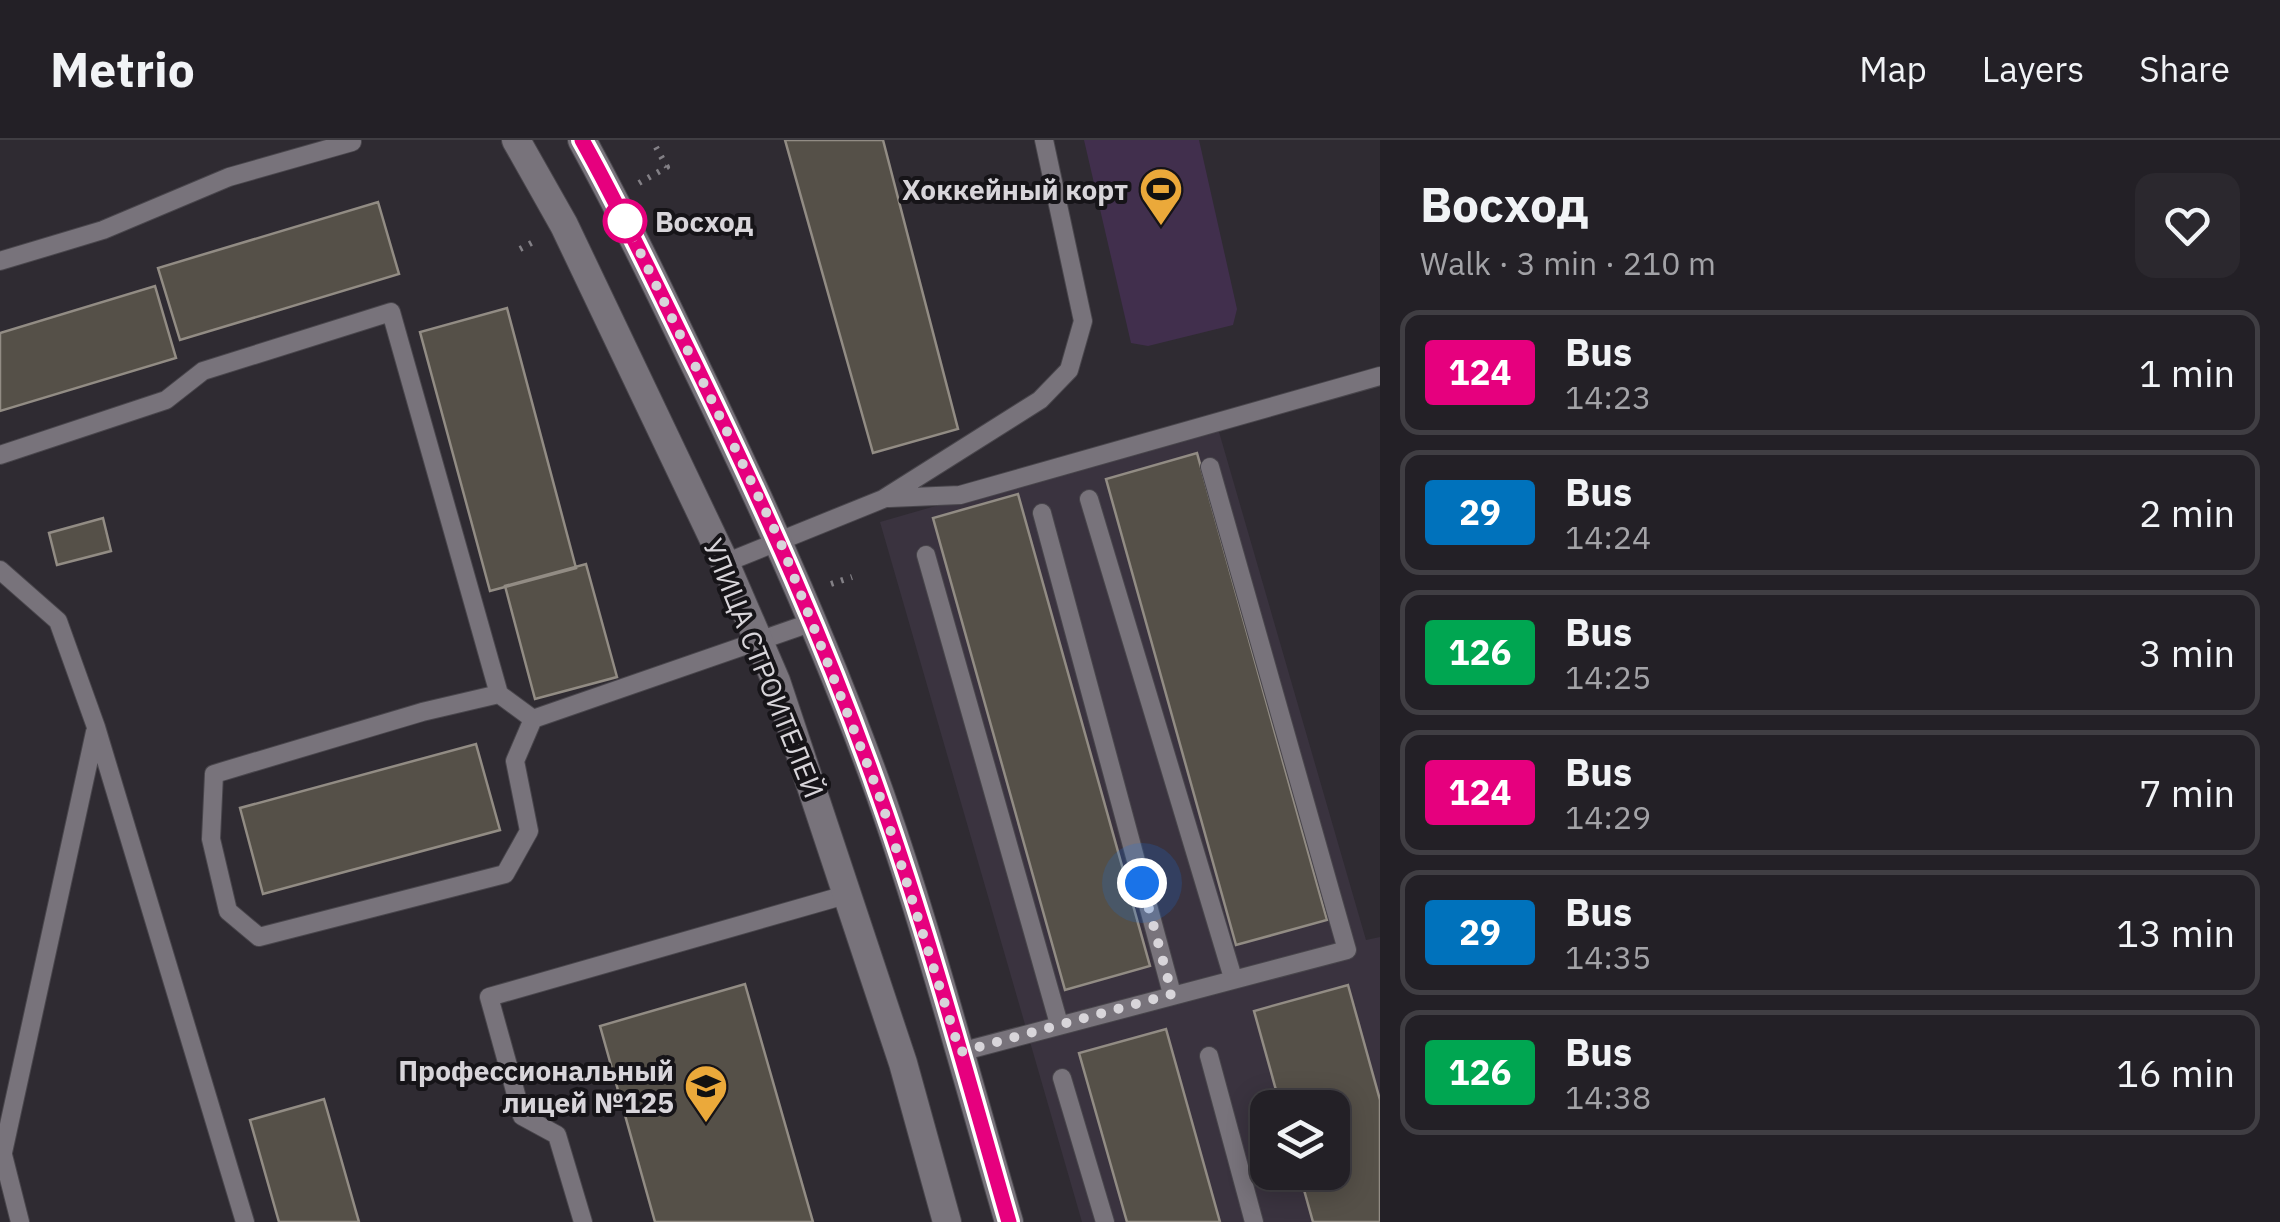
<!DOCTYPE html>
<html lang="en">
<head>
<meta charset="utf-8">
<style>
	body { margin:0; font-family:"IBM Plex Sans",sans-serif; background:#2b282e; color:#f1f3f6; height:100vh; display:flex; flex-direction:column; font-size:38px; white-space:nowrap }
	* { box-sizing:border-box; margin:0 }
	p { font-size:32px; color:#a3a3a7 }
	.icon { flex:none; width:55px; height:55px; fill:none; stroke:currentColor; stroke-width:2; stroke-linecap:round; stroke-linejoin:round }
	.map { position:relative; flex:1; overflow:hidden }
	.side { display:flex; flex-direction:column; background:#232026; width:900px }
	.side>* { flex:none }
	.badge { padding:0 20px; border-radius:8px; font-size:35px; line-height:65px }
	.buttons { position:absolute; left:1250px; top:950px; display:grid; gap:20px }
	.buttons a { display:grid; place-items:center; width:100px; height:100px; border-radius:20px; background:#232026; box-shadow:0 5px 25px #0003,0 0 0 2px #403e43; font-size:50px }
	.you { position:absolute; width:50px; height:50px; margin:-25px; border:8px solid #fff; border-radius:50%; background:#1a73e8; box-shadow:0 0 0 15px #1a73e833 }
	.map>.badge { position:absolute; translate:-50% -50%; box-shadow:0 0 0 5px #fff }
	.round { display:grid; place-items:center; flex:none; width:105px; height:105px; border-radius:20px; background:#2b282e }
	.summary { display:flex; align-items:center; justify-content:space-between; height:170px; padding:0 40px }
	h1 { font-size:48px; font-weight:700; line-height:75px }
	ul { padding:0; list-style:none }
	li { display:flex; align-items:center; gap:30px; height:125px; margin:0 20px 15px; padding:0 20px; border:5px solid #403e43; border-radius:20px }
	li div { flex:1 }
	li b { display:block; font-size:38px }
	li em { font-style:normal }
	li .badge { min-width:110px; font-weight:700; text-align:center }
	header { display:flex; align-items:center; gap:60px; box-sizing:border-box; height:140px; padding:0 50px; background:#232026; border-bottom:2px solid #403e43 }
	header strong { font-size:48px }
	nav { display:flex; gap:55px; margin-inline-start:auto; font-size:35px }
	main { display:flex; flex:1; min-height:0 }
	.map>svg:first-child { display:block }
	.built { fill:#3a333f; fill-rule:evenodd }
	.green { fill:#412f4d }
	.building { fill:#555048; stroke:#928c84; stroke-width:2.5 }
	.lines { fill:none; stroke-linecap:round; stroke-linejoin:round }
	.service-casing { stroke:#49464c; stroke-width:20 }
	.tertiary-casing { stroke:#49464c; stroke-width:30 }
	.path { stroke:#838086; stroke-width:6; stroke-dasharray:2.5 8; stroke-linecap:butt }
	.service { stroke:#78737b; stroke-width:18 }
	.tertiary { stroke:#78737b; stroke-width:28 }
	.line-casing { stroke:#fff; stroke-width:22 }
	.line { stroke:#e6007e; stroke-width:15 }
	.walk { stroke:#d8d5da; stroke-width:10; stroke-dasharray:0 18 }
	.stop-dot { fill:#fff; stroke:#e6007e; stroke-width:5 }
	.labels { text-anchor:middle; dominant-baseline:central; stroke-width:8; stroke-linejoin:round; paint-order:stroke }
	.poi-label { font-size:28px; font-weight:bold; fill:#d8d5da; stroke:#161418; text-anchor:end }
	.stop-label { font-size:28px; font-weight:bold; fill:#d8d5da; stroke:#161418; text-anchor:start }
	.street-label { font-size:28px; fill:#d8d5da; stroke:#161418 }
</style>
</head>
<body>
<header>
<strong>Metrio</strong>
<nav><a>Map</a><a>Layers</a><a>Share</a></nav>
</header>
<main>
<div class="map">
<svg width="1380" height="1082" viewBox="0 0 1380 1082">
	<rect width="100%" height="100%" fill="#2f2b32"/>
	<!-- built -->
	<path class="built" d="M 1217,285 L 1366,800 L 1380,797 L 1380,1082 L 1082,1082 L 880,382 ZM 1268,968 L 1332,968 L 1332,1032 L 1268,1032 Z"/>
	<!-- green -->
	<path class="green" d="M 1084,0 L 1199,0 L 1237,169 L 1233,185 L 1148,206 L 1131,203 Z"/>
	<!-- building -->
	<path class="building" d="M 785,0 L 883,0 L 958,289 L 873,313 Z
		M 378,62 L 399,134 L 180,200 L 158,128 Z
		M 155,146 L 176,218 L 0,271 L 0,193 Z
		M 507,168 L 576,428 L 490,451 L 420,192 Z
		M 1197,313 L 1327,780 L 1236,805 L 1106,339 Z
		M 1018,354 L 1150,826 L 1065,850 L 933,378 Z
		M 103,378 L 111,411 L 57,425 L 49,393 Z
		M 586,424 L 617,537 L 535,559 L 505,446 Z
		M 476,604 L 500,690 L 263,754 L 240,668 Z
		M 745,844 L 813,1082 L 655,1082 L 600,886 Z
		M 1348,845 L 1380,960 L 1380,1082 L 1313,1082 L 1299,1032 L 1332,1032 L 1332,968 L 1281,968 L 1254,871 Z
		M 1166,889 L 1220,1082 L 1127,1082 L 1079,913 Z
		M 324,959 L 359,1082 L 279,1082 L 250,980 Z"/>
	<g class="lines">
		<!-- service casing -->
		<g class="service-casing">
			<path id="service" d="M 0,121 L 103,90 L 229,37 L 352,2
				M 0,315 L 166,260 L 203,231 L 391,172 L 499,554 L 533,579
				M 889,358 L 960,355 L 1380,236
				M 1089,359 L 1233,838
				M 1042,373 L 1172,854
				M 926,415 L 1059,884
				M 725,423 L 883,359 L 1040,260 L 1069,230 L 1083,181 L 1044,0
				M 0,430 L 58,481 L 96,587 L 245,1082
				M 499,554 L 422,572 L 214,634 L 211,699 L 228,771 L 259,797 L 505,734 L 529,691 L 515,621 L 533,579 L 813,482
				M 960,912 L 1347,810 L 1210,327
				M 1209,916 L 1254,1082
				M 1062,938 L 1105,1082
				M 3,1015 L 20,1082
				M 0,1026 L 95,592
				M 583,1082 L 557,995 L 522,976 L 489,857 L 849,754"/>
		</g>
		<!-- tertiary casing -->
		<g class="tertiary-casing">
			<path id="tertiary" d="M 516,0 L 564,85 L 725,423 L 776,541 L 903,923 L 947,1082
				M 582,0 C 622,73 658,148 694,223 C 763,364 827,506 880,654 C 929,795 967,939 1009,1082"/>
		</g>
		<!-- path -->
		<path class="path" d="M 639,43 L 667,27 L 652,0
			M 520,109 L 537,100
			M 831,444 L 852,437"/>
		<!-- service -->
		<use href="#service" class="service"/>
		<!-- tertiary -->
		<use href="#tertiary" class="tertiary"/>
	</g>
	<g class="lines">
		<!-- line casing -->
		<g class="line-casing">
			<path id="line" d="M 582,0 C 624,75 660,153 698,230 C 765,369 828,508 879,654 C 929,795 968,939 1009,1082"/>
		</g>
		<!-- line -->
		<use href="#line" class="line"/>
		<!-- walk -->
		<path class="walk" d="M 625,81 L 780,401 L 879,654 L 960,912 L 1172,854 L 1142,743"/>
	</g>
	<!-- icons -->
	<defs>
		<g id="stadium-pin" transform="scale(2.25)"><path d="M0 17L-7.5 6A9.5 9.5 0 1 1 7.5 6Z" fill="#eba93a" stroke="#161418"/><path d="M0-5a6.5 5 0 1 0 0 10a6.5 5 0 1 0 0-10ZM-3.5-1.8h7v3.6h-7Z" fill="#111"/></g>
		<g id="university-pin" transform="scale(2.25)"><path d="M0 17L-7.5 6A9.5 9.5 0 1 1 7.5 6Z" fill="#eba93a" stroke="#161418"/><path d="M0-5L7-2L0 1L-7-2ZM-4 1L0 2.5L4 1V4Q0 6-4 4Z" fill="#111"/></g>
	</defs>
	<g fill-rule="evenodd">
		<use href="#stadium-pin" x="1161" y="49"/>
		<use href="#university-pin" x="706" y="946"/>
	</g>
	<!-- markers -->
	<circle class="stop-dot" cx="625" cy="81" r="20"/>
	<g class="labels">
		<!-- poi labels -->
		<g class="poi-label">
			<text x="1128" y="49">Хоккейный корт</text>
			<text x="674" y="930">Профессиональный<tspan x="674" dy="32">лицей №125</tspan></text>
		</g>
		<!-- stop labels -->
		<g class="stop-label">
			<text x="655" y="81">Восход</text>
		</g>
		<!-- street labels -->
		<g class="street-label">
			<text transform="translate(764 528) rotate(68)">УЛИЦА СТРОИТЕЛЕЙ</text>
		</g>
	</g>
</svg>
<div class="buttons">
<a><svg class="icon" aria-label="layers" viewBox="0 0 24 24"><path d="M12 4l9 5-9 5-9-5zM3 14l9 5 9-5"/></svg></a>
</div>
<div class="you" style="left:1142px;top:743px"></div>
</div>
<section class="side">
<div class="summary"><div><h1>Восход</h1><p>Walk · 3 min · 210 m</p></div><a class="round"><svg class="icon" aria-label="heart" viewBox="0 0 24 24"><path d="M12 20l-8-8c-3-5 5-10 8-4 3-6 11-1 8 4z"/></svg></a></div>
<ul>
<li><span class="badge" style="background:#e6007e;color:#fff">124</span><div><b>Bus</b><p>14:23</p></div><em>1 min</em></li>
<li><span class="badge" style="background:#0072bc;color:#fff">29</span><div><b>Bus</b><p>14:24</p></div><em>2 min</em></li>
<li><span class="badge" style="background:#00a651;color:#fff">126</span><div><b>Bus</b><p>14:25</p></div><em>3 min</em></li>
<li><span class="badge" style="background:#e6007e;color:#fff">124</span><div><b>Bus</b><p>14:29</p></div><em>7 min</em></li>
<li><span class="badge" style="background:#0072bc;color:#fff">29</span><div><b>Bus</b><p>14:35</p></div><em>13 min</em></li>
<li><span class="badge" style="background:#00a651;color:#fff">126</span><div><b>Bus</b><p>14:38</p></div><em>16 min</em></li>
</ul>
</section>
</main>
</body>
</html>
